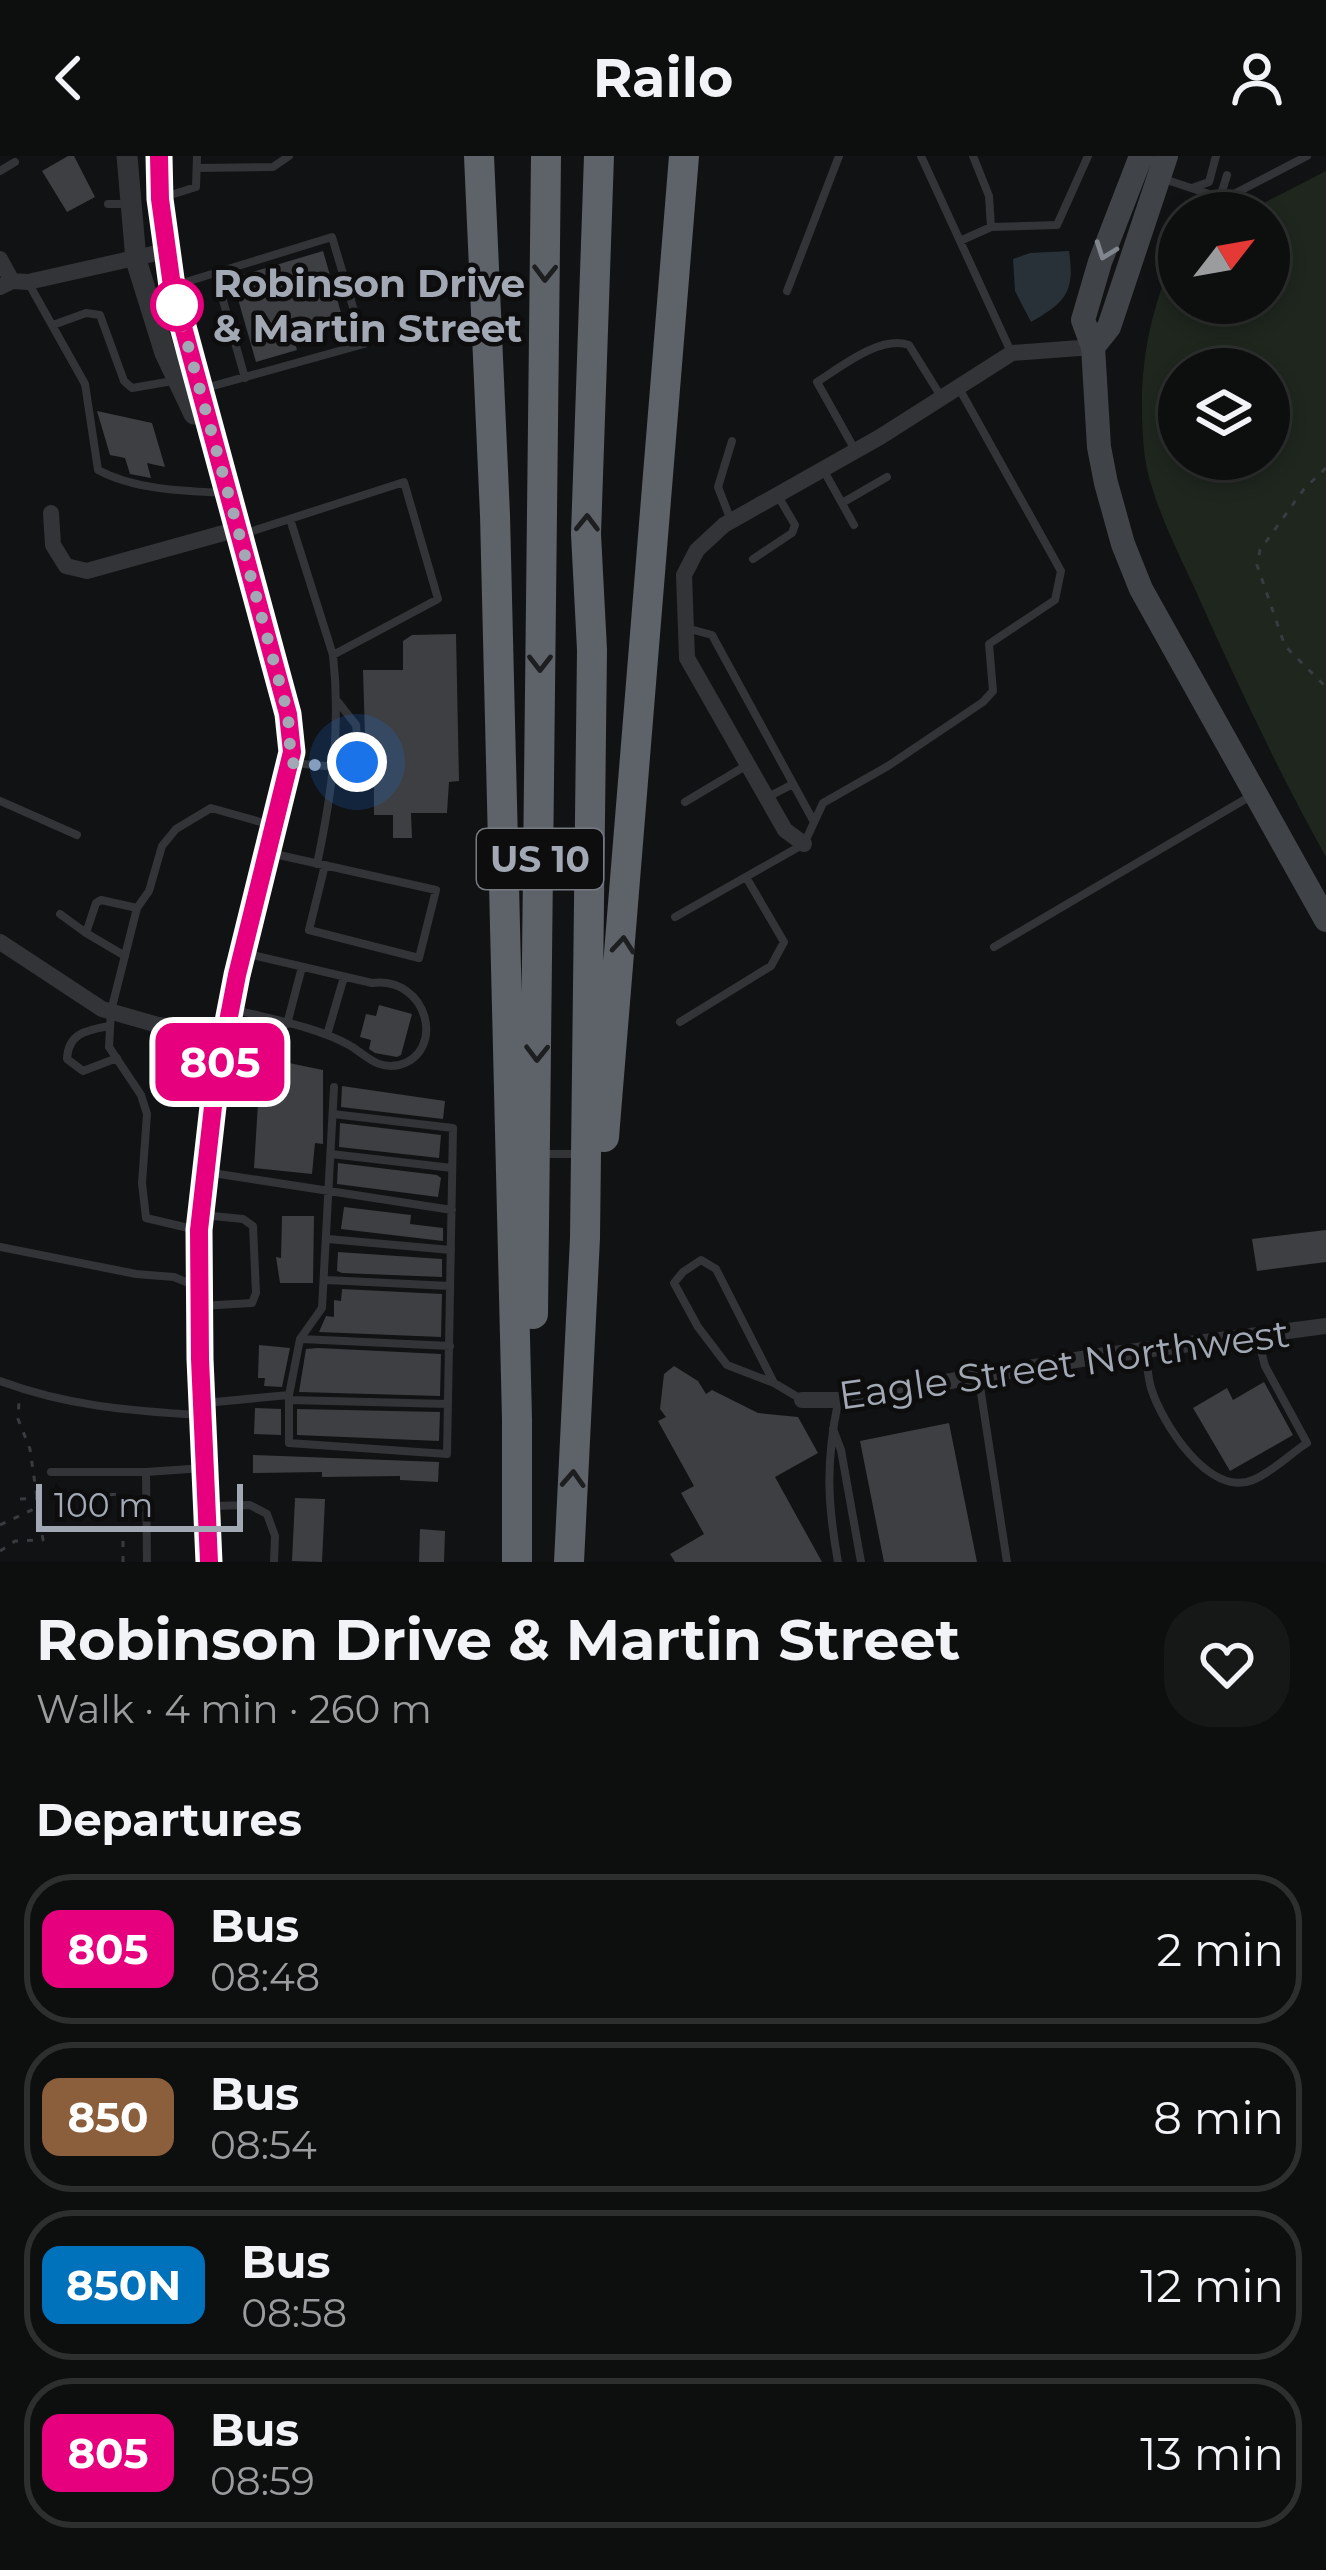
<!DOCTYPE html>
<html lang="en">
<head>
<meta charset="utf-8">
<style>
	body { margin:0; font-family:Montserrat,sans-serif; background:#161717; color:#f1f3f6; height:100vh; display:flex; flex-direction:column; font-size:45px; white-space:nowrap }
	* { box-sizing:border-box; margin:0 }
	p { font-size:39px; color:#9a9c9e }
	.icon { flex:none; width:66px; height:66px; fill:none; stroke:currentColor; stroke-width:2; stroke-linecap:round; stroke-linejoin:round }
	.map { position:relative; height:1406px; overflow:hidden }
	.details { display:flex; flex-direction:column; background:#0d0e0e; flex:1 }
	.details>* { flex:none }
	.badge { padding:0 24px; border-radius:18px; font-size:42px; line-height:78px }
	.needle { width:78px; rotate:59deg }
	.buttons { position:absolute; left:1158px; top:36px; display:grid; gap:24px }
	.buttons a { display:grid; place-items:center; width:132px; height:132px; border-radius:50%; background:#0d0e0e; box-shadow:0 6px 18px #0003,0 0 0 3px #2d2e2e; font-size:60px }
	.scale { position:absolute; left:36px; bottom:30px; width:207px; box-sizing:border-box; padding-left:12px; border:6px solid #a2a9b4; border-top:0; font-size:33px; line-height:42px; white-space:nowrap; color:#a2a9b4; -webkit-text-stroke:9px #0d0d0e; paint-order:stroke }
	.you { position:absolute; width:60px; height:60px; margin:-30px; border:9px solid #fff; border-radius:50%; background:#1a73e8; box-shadow:0 0 0 18px #1a73e833 }
	.map>.badge { position:absolute; translate:-50% -50%; box-shadow:0 0 0 6px #fff }
	h2 { padding:0 36px; font-size:45px; line-height:108px }
	.round { display:grid; place-items:center; flex:none; width:126px; height:126px; border-radius:48px; background:#161717 }
	.head { display:flex; align-items:center; justify-content:space-between; height:204px; padding:0 36px }
	h1 { font-size:57px; font-weight:700; line-height:90px }
	ul { padding:0; list-style:none }
	li { display:flex; align-items:center; gap:36px; height:150px; margin:0 24px 18px; padding:0 12px; border:6px solid #2d2e2e; border-radius:48px }
	li div { flex:1 }
	li b { display:block; font-size:45px }
	li em { font-style:normal }
	li .badge { min-width:132px; font-weight:700; text-align:center }
	header { display:flex; justify-content:space-between; align-items:center; height:156px; padding:0 36px; background:#0d0e0e; font-size:54px; font-weight:700 }
	.map>svg:first-child { display:block }
	.green { fill:#1e261e; fill-rule:evenodd }
	.water { fill:#283137 }
	.building { fill:#3d3f43 }
	.lines { fill:none; stroke-linecap:round; stroke-linejoin:round }
	.path { stroke:#383b3f; stroke-width:3; stroke-dasharray:6 9; stroke-linecap:butt }
	.service { stroke:#323438; stroke-width:8 }
	.minor { stroke:#323438; stroke-width:16 }
	.tertiary { stroke:#323438; stroke-width:21 }
	.secondary { stroke:#404348; stroke-width:24 }
	.motorway { stroke:#5e6269; stroke-width:30 }
	.oneway { stroke:#80858e }
	.oneway2 { stroke:#1d1e20 }
	.line-casing { stroke:#fff; stroke-width:27 }
	.line { stroke:#e6007e; stroke-width:18 }
	.walk { stroke:#a2a9b4; stroke-width:12; stroke-dasharray:0 21.6 }
	.stop-dot { fill:#fff; stroke:#e6007e; stroke-width:6 }
	.labels { text-anchor:middle; dominant-baseline:central; stroke-width:9; stroke-linejoin:round; paint-order:stroke }
	.shield { fill:#0d0d0e; stroke:#757a82; stroke-width:3 }
	.shield-label { font-size:36px; font-weight:bold; fill:#a2a9b4 }
	.stop-label { font-size:39px; font-weight:bold; fill:#a2a9b4; stroke:#0d0d0e; text-anchor:start }
	.street-label { font-size:39px; fill:#a2a9b4; stroke:#0d0d0e }
</style>
</head>
<body>
<header><svg class="icon" aria-label="back" viewBox="0 0 24 24"><path d="M15 5l-7 7 7 7"/></svg>Railo<svg class="icon" aria-label="person" viewBox="0 0 24 24"><circle cx="12" cy="8" r="4"/><path d="M4 21q1-7 8-7t8 7"/></svg></header>
<div class="map">
<svg width="1326" height="1406" viewBox="0 0 1326 1406">
	<rect width="100%" height="100%" fill="#111213"/>
	<!-- green -->
	<path class="green" d="M 1326,15 L 1326,701 C 1277,613 1235,523 1194,431 C 1176,392 1148,337 1144,294 C 1137,218 1147,160 1178,91 L 1179,147 L 1269,147 L 1269,57 L 1244,57 ZM 1179,213 L 1269,213 L 1269,303 L 1179,303 Z"/>
	<!-- water -->
	<path class="water" d="M 1069,95 C 1075,136 1066,146 1031,166 L 1015,135 L 1013,103 L 1030,97 Z"/>
	<!-- building -->
	<path class="building" d="M 68,0 L 74,0 L 95,41 L 67,56 L 42,15 Z
		M 323,95 L 344,167 L 294,182 L 297,194 L 256,206 L 232,122 Z
		M 97,255 L 152,267 L 165,311 L 147,307 L 151,322 L 130,318 L 125,302 L 110,299 Z
		M 456,478 L 459,625 L 449,626 L 447,657 L 411,657 L 412,682 L 393,682 L 393,659 L 374,659 L 374,596 L 365,596 L 358,588 L 365,580 L 363,514 L 403,514 L 403,485 L 412,479 Z
		M 379,849 L 412,858 L 401,899 L 397,901 L 375,897 L 369,893 L 371,884 L 360,881 L 366,858 L 376,860 Z
		M 284,906 L 323,914 L 323,988 L 315,987 L 312,1018 L 254,1012 L 259,931 L 263,932 L 266,908 L 283,910 Z
		M 342,930 L 445,945 L 443,963 L 341,951 Z
		M 340,967 L 441,979 L 439,1002 L 339,991 Z
		M 338,1007 L 437,1019 L 441,1022 L 438,1041 L 337,1028 Z
		M 344,1051 L 411,1059 L 410,1068 L 443,1072 L 443,1085 L 341,1073 Z
		M 282,1060 L 314,1060 L 313,1127 L 280,1127 L 276,1101 L 281,1102 Z
		M 1326,1074 L 1326,1106 L 1257,1115 L 1252,1083 Z
		M 338,1096 L 442,1103 L 442,1121 L 342,1117 L 337,1115 Z
		M 342,1133 L 442,1138 L 441,1181 L 319,1176 L 326,1160 L 334,1161 L 334,1144 L 341,1145 Z
		M 259,1189 L 290,1192 L 282,1231 L 264,1230 L 265,1222 L 258,1222 Z
		M 318,1192 L 441,1198 L 440,1240 L 299,1236 L 306,1193 Z
		M 674,1210 L 698,1225 L 706,1238 L 712,1234 L 758,1257 L 798,1261 L 818,1297 L 775,1321 L 822,1406 L 675,1406 L 670,1398 L 704,1378 L 681,1337 L 694,1330 L 658,1265 L 666,1261 L 660,1253 L 664,1218 Z
		M 1264,1226 L 1293,1279 L 1230,1315 L 1193,1252 L 1227,1232 L 1233,1244 Z
		M 255,1252 L 281,1253 L 281,1279 L 254,1278 Z
		M 297,1253 L 440,1256 L 439,1285 L 297,1279 Z
		M 949,1267 L 977,1406 L 884,1406 L 860,1285 Z
		M 253,1299 L 439,1306 L 438,1326 L 400,1324 L 400,1320 L 322,1321 L 322,1316 L 253,1317 Z
		M 295,1342 L 325,1343 L 322,1406 L 292,1405 Z
		M 420,1373 L 445,1375 L 444,1406 L 419,1406 Z"/>
	<g class="lines">
		<!-- path -->
		<path class="path" d="M 1326,312 L 1304,333 L 1260,394 L 1257,409 L 1285,490 L 1326,531
			M 20,1343 L 123,1338 L 123,1406
			M 0,1369 L 36,1352
			M 0,1395 L 15,1385 L 43,1384 L 30,1293 L 18,1263 L 19,1246"/>
		<!-- service -->
		<path class="service" d="M 921,0 L 1011,196
			M 973,0 L 989,40 L 991,71 L 1057,69 L 1088,0
			M 197,12 L 273,11 L 289,0
			M 0,15 L 15,6
			M 1161,22 L 1224,43 L 1307,0
			M 1192,32 L 1209,26 L 1216,0
			M 161,42 L 196,31 L 197,0
			M 1220,42 L 1227,19
			M 108,48 L 130,48
			M 960,85 L 991,71
			M 215,116 L 245,222
			M 29,128 L 85,228 L 98,314 C 135,334 185,335 226,337
			M 173,130 L 332,81 L 364,188 L 202,233
			M 787,135 L 839,0
			M 53,169 L 86,157 L 100,159 L 124,225 L 132,232 L 173,225
			M 855,294 L 817,226 C 841,211 880,179 909,189 L 942,242
			M 824,315 L 854,369
			M 842,347 L 887,321
			M 730,362 L 718,331 L 732,285
			M 290,363 L 333,499
			M 240,379 L 404,326 L 438,443 L 333,499 C 341,571 332,638 317,708
			M 753,403 L 792,377 L 795,369 L 778,340
			M 686,472 L 712,479 L 814,666
			M 338,546 L 356,569 L 357,580
			M 293,607 L 348,612 L 357,606 L 357,596
			M 768,641 L 793,628
			M 0,645 L 77,679
			M 685,646 L 747,609
			M 270,697 L 436,734 L 419,802 L 309,774 L 325,709
			M 60,758 L 86,777
			M 675,761 L 804,688 L 823,647 L 888,610 L 983,546 L 993,535 L 989,488 L 1055,444 L 1061,415 L 960,234
			M 994,791 L 1249,641
			M 125,800 L 86,777 L 96,747 L 101,744 L 137,752
			M 232,853 C 270,863 314,870 349,889 C 365,898 376,914 399,909 C 446,897 429,820 372,827 L 244,797
			M 680,866 L 771,810 L 784,786 L 746,721
			M 287,868 L 302,811
			M 109,870 C 87,874 68,877 67,903 L 83,915 L 117,902
			M 327,879 L 344,821
			M 331,998 L 452,1012
			M 540,998 L 579,998
			M 206,1016 L 452,1054
			M 197,1074 L 146,1062 L 142,1027 L 147,958 L 141,939 L 109,891 L 111,855 L 137,752 L 149,735 L 162,690 L 176,673 L 211,652 L 268,668
			M 328,1083 L 451,1094
			M 0,1091 L 136,1118 L 174,1121 L 198,1131
			M 326,1124 L 450,1130
			M 200,1150 L 252,1147 L 256,1137 L 253,1070 L 243,1063 L 202,1059
			M 301,1183 L 450,1190
			M 1145,1195 C 1147,1207 1148,1221 1151,1232 C 1162,1267 1209,1342 1253,1324 C 1272,1316 1290,1298 1307,1287 L 1265,1210 L 1257,1179
			M 979,1224 L 1007,1406
			M 0,1225 C 67,1250 130,1255 201,1259
			M 774,1227 L 727,1209 L 698,1171 L 674,1127 L 683,1116 L 701,1104 L 716,1113 L 774,1227 L 801,1243
			M 289,1239 L 289,1287 L 447,1298 L 453,972 L 333,958
			M 289,1244 L 448,1248
			M 205,1247 L 289,1239 L 300,1183 L 322,1152 L 334,931
			M 833,1273 L 841,1294 L 861,1406
			M 51,1316 L 146,1316 L 147,1406
			M 146,1316 L 204,1312
			M 212,1350 L 250,1349 L 267,1358 L 275,1380 L 274,1406
			M 838,1406 C 827,1345 826,1306 838,1246"/>
		<!-- minor -->
		<path class="minor" d="M 0,103 L 12,125
			M 0,131 L 12,125 L 28,126 L 166,95
			M 51,357 L 53,389 L 66,410 L 87,415 L 238,373
			M 804,688 L 785,674 L 687,502 L 684,419 L 697,394 L 724,369 L 880,281 L 1012,197 L 1093,191
			M 0,786 L 102,853 L 158,869 L 226,876
			M 802,1244 L 839,1244 L 1099,1200 L 1326,1170"/>
		<!-- tertiary -->
		<path class="tertiary" d="M 127,0 L 136,104 L 165,197 L 194,258
			M 159,0 L 160,43 L 172,131 L 288,558 L 292,596 L 237,819 L 215,933 L 199,1074 L 200,1203 L 209,1406"/>
		<!-- secondary -->
		<path class="secondary" d="M 1141,0 L 1100,106 L 1083,164 L 1093,191 L 1099,291 L 1106,327 L 1123,388 L 1141,433 L 1326,764
			M 1093,191 L 1109,171 L 1166,0"/>
		<!-- motorway -->
		<path class="motorway" d="M 479,0 L 495,359 L 517,1263 L 517,1406
			M 604,981 L 684,0
			M 533,1158 L 546,0
			M 569,1406 L 585,1082 L 592,494 L 586,378 L 599,0"/>
	</g>
	<!-- one-way arrows -->
	<defs><path id="oneway-chevron" d="M-2-3.5L2.5 0L-2 3.5" fill="none" stroke-width="1.6" stroke-linecap="round" stroke-linejoin="round" transform="scale(3)"/></defs>
	<use class="oneway" href="#oneway-chevron" transform="translate(1105 95) rotate(110)"/>
	<g class="oneway2">
		<use href="#oneway-chevron" transform="translate(545 117) rotate(91)"/>
		<use href="#oneway-chevron" transform="translate(587 367) rotate(-89)"/>
		<use href="#oneway-chevron" transform="translate(540 507) rotate(90)"/>
		<use href="#oneway-chevron" transform="translate(623 789) rotate(-85)"/>
		<use href="#oneway-chevron" transform="translate(537 897) rotate(91)"/>
		<use href="#oneway-chevron" transform="translate(573 1323) rotate(-87)"/>
	</g>
	<g class="lines">
		<!-- line casing -->
		<g class="line-casing">
			<path id="line" d="M 159,0 L 160,43 L 172,130 L 288,558 L 292,596 L 237,819 L 215,933 L 199,1074 L 200,1203 L 209,1406"/>
		</g>
		<!-- line -->
		<use href="#line" class="line"/>
		<!-- walk -->
		<path class="walk" d="M 177,149 L 288,558 L 291,607 L 348,612 L 357,606"/>
	</g>
	<!-- markers -->
	<circle class="stop-dot" cx="177" cy="149" r="24"/>
	<g class="labels">
		<!-- shield labels -->
		<rect class="shield" x="477" y="673" width="126" height="60" rx="9"/>
		<g class="shield-label">
			<text x="540" y="703">US 10</text>
		</g>
		<!-- stop labels -->
		<g class="stop-label">
			<text x="213" y="127">Robinson Drive<tspan x="213" dy="45">&amp; Martin Street</tspan></text>
		</g>
		<!-- street labels -->
		<g class="street-label">
			<text transform="translate(1064 1208) rotate(-8)">Eagle Street Northwest</text>
		</g>
	</g>
</svg>
<div class="buttons">
<a><svg class="needle" viewBox="-14 -14 28 28"><path d="M0-13l5 13h-10z" fill="#e53935"/><path d="M0 13l5-13h-10z" fill="#9a9c9e"/></svg></a>
<a><svg class="icon" aria-label="layers" viewBox="0 0 24 24"><path d="M12 4l9 5-9 5-9-5zM3 14l9 5 9-5"/></svg></a>
</div>
<div class="scale">100 m</div>
<div class="you" style="left:357px;top:606px"></div>
<b class="badge" style="left:220px;top:906px;background:#e6007e;color:#fff">805</b>
</div>
<section class="details">
<div class="head"><div><h1>Robinson Drive &amp; Martin Street</h1><p>Walk · 4 min · 260 m</p></div><a class="round"><svg class="icon" aria-label="heart" viewBox="0 0 24 24"><path d="M12 20l-8-8c-3-5 5-10 8-4 3-6 11-1 8 4z"/></svg></a></div>
<h2>Departures</h2>
<ul>
<li><span class="badge" style="background:#e6007e;color:#fff">805</span><div><b>Bus</b><p>08:48</p></div><em>2 min</em></li>
<li><span class="badge" style="background:#8b5e3c;color:#fff">850</span><div><b>Bus</b><p>08:54</p></div><em>8 min</em></li>
<li><span class="badge" style="background:#0072bc;color:#fff">850N</span><div><b>Bus</b><p>08:58</p></div><em>12 min</em></li>
<li><span class="badge" style="background:#e6007e;color:#fff">805</span><div><b>Bus</b><p>08:59</p></div><em>13 min</em></li>
</ul>
</section>
</body>
</html>
